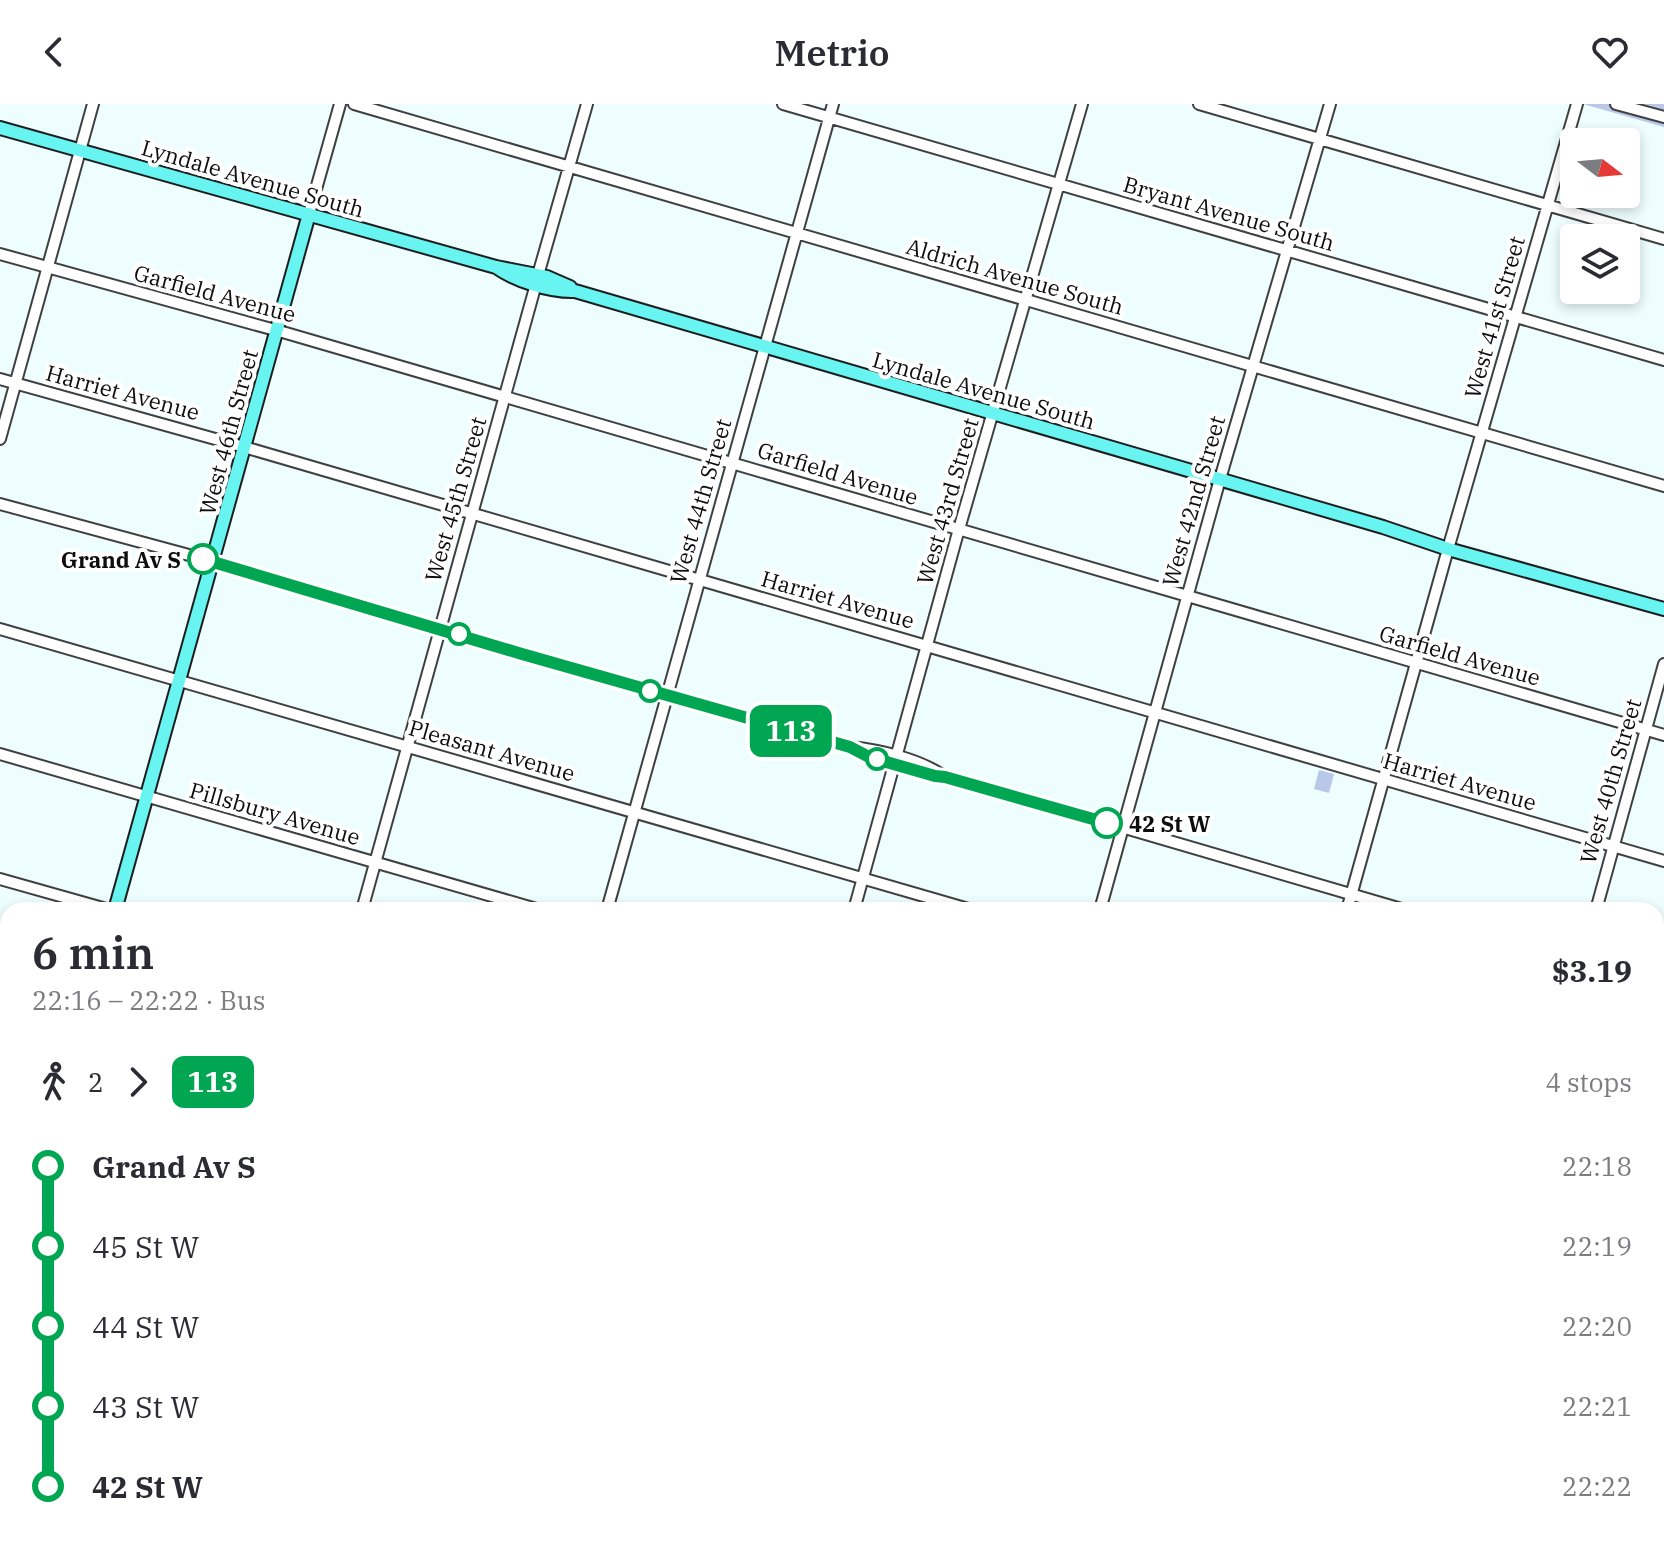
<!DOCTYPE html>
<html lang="en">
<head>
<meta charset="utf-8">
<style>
	body { margin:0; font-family:"IBM Plex Serif",serif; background:#f7f7f7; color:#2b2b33; height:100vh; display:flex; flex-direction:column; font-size:30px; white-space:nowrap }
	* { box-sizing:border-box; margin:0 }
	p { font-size:26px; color:#7c7c81 }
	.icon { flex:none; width:44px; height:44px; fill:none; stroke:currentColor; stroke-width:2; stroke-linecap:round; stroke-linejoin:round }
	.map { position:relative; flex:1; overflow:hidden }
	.sheet { position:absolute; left:0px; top:798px; width:1664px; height:640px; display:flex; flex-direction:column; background:#fff; border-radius:24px 24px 0 0; box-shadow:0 4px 12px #0003 }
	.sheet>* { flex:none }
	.badge { padding:0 16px; border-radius:12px; font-size:28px; line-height:52px }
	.needle { width:52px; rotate:106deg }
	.tools { position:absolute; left:1560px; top:24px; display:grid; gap:16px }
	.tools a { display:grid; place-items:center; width:80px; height:80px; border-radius:8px; background:#fff; box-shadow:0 4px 12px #0003; font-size:40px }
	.map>.badge { position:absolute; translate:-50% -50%; box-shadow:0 0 0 4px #fff }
	.legs { display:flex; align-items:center; gap:12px; height:88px; padding:0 32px; font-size:26px }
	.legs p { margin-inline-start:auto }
	.head { display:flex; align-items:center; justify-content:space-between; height:136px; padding:0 32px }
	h1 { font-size:44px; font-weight:600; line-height:60px }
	ul { padding:0 32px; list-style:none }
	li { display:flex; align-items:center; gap:28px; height:80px; font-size:30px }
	li i { display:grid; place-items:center; width:12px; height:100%; margin:0 10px; background:currentColor }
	li i::after { content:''; width:20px; height:20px; margin:-10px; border:6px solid; border-radius:50%; background:#fff }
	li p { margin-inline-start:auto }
	li:first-child i { background:linear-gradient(#0000 50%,currentColor 0) }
	li:last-child i { background:linear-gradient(currentColor 50%,#0000 0) }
	header { display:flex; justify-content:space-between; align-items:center; height:104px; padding:0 32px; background:#fff; font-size:36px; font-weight:600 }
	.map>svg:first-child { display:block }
	.green { fill:#b9c7e8 }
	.pitch { fill:#cadaef }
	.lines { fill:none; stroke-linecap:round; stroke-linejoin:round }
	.minor-casing { stroke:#404040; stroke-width:14 }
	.major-casing { stroke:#1e1e1e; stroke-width:16 }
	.highway-casing { stroke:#1e1e1e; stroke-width:18 }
	.minor { stroke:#fff; stroke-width:10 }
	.major { stroke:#68f4f1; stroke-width:12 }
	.highway { stroke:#5bf0c0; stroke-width:14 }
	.line-1-casing { stroke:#fff; stroke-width:18 }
	.line-1 { stroke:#00a651; stroke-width:12 }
	.stop-1-dot { fill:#fff; stroke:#00a651; stroke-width:4 }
	.labels { text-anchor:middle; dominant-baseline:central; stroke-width:8; stroke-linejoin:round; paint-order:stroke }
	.street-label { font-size:22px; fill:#0d0d0d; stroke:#fff }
	.stop-label { font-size:22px; font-weight:bold; fill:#0d0d0d; stroke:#fff; text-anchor:end }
</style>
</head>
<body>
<header><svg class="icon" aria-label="back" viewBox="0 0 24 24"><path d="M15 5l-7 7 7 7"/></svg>Metrio<svg class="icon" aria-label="heart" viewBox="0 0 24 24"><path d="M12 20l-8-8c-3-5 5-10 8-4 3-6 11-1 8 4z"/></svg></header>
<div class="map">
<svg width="1664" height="1438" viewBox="0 0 1664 1438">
	<rect width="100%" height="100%" fill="#eefefe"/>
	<!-- green -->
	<path class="green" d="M 1582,0 L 1664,0 L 1664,23 L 1583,0 Z
		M 1319,666 L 1334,670 L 1329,689 L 1314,685 Z
		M 941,1430 L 1348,1430 L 1375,1438 L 938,1438 Z"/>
	<!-- pitch -->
	<path class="pitch" d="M 961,1430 L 1003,1430 L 1030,1438 L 959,1438 Z"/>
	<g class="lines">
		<!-- minor casing -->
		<g class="minor-casing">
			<path id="minor" d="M 354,0 L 1664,382
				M 783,0 L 1664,256
				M 1199,0 L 1664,135
				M 1616,0 L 1664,13
				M 309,110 L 340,0
				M 0,150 L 286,229 L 1664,631
				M 538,171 L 587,0
				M 0,275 L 244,343 L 1664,757
				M 0,335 L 93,0
				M 0,400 L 200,454 L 778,624 C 802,629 827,641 850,643 C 880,646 920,655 945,673
				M 1450,438 L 1577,0
				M 0,525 L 972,806
				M 854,646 L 919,667
				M 0,650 L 540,806
				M 938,672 L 1043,700 L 1405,806
				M 0,775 L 110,806
				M 362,806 L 536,180
				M 607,806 L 833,0
				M 854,806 L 957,432 L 1082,0
				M 1100,806 L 1220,375 L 1330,0
				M 1347,806 L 1448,445
				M 1596,806 L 1664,560
				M 1656,877 L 1664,880
				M 0,901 L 8,903
				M 1656,1005 L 1664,1008
				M 0,1152 L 8,1154
				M 1656,1165 L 1664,1168
				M 1656,1329 L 1664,1331
				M 1656,1416 L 1664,1418
				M 98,1430 L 124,1438
				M 531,1430 L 558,1438
				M 679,1438 L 681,1430
				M 923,1438 L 925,1430
				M 930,1438 L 933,1430"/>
		</g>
		<!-- major casing -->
		<g class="major-casing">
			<path id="major" d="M 0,24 L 496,163 L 547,173 L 570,183
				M 496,163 C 516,177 550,188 575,187 L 1383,423 L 1448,445 L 1664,505
				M 115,806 L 309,110
				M 0,1027 L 8,1030
				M 0,1229 L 8,1200
				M 0,1277 L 8,1279
				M 1394,1430 L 1421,1438"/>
		</g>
		<!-- highway casing -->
		<g class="highway-casing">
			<path id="highway" d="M 0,1313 L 8,1316
				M 0,1329 L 8,1331
				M 0,1344 L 8,1346
				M 0,1362 L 8,1365
				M 0,1397 L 8,1399
				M 139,1430 L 170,1438
				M 248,1430 L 277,1438
				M 293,1430 L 314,1438
				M 349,1430 L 374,1433
				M 366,1430 L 392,1438
				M 462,1430 L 479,1438"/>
		</g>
		<!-- minor -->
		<use href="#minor" class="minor"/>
		<!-- major -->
		<use href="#major" class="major"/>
		<!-- highway -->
		<use href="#highway" class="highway"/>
	</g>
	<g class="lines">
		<!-- line-1 casing -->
		<g class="line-1-casing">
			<path id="line-1" d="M 203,455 L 522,550 L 850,643 L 869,653 L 935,672 L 945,673 L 1107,719"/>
		</g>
		<!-- line-1 -->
		<use href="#line-1" class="line-1"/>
	</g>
	<!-- markers -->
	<g class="stop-1-dot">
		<circle cx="203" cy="455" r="14"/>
		<circle cx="459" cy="530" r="10"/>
		<circle cx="650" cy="587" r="10"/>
		<circle cx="877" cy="655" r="10"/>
		<circle cx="1107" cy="719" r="14"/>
	</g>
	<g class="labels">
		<!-- street labels -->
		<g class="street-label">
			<text transform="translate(253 74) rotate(16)">Lyndale Avenue South</text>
			<text transform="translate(1229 109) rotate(16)">Bryant Avenue South</text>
			<text transform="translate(1015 172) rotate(16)">Aldrich Avenue South</text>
			<text transform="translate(215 189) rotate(15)">Garfield Avenue</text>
			<text transform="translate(1494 213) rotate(-74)">West 41st Street</text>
			<text transform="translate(984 286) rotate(16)">Lyndale Avenue South</text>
			<text transform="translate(123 288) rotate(15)">Harriet Avenue</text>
			<text transform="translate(228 328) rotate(-75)">West 46th Street</text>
			<text transform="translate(838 369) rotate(17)">Garfield Avenue</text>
			<text transform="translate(455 395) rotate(-74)">West 45th Street</text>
			<text transform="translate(700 397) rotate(-74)">West 44th Street</text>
			<text transform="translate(947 397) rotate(-74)">West 43rd Street</text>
			<text transform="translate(1193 397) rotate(-74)">West 42nd Street</text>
			<text transform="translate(838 495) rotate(16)">Harriet Avenue</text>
			<text transform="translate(1460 551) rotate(16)">Garfield Avenue</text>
			<text transform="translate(492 646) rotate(16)">Pleasant Avenue</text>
			<text transform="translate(1460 677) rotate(16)">Harriet Avenue</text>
			<text transform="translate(1610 677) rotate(-74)">West 40th Street</text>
			<text transform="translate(275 709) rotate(16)">Pillsbury Avenue</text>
		</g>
		<!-- stop labels -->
		<g class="stop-label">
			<text x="181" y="455">Grand Av S</text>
			<text x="1129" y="719" text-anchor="start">42 St W</text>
		</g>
	</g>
</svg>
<div class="tools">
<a><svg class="needle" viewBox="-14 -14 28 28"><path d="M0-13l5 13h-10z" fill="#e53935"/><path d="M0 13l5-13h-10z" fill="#7c7c81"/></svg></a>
<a><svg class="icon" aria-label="layers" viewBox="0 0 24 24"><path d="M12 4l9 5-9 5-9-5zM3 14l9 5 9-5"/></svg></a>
</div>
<b class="badge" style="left:791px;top:627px;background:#00a651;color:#fff">113</b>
<section class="sheet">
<div class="head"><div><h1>6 min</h1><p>22:16 – 22:22 · Bus</p></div><b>$3.19</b></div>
<div class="legs"><svg class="icon" aria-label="walk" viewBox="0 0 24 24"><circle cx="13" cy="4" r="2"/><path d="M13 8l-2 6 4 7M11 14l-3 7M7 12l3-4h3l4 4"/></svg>2<svg class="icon" aria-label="forward" viewBox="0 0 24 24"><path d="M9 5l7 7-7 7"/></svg><b class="badge" style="background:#00a651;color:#fff">113</b><p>4 stops</p></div>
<ul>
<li><i style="color:#00a651"></i><b>Grand Av S</b><p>22:18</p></li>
<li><i style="color:#00a651"></i><span>45 St W</span><p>22:19</p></li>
<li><i style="color:#00a651"></i><span>44 St W</span><p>22:20</p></li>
<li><i style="color:#00a651"></i><span>43 St W</span><p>22:21</p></li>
<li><i style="color:#00a651"></i><b>42 St W</b><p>22:22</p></li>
</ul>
</section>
</div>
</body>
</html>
